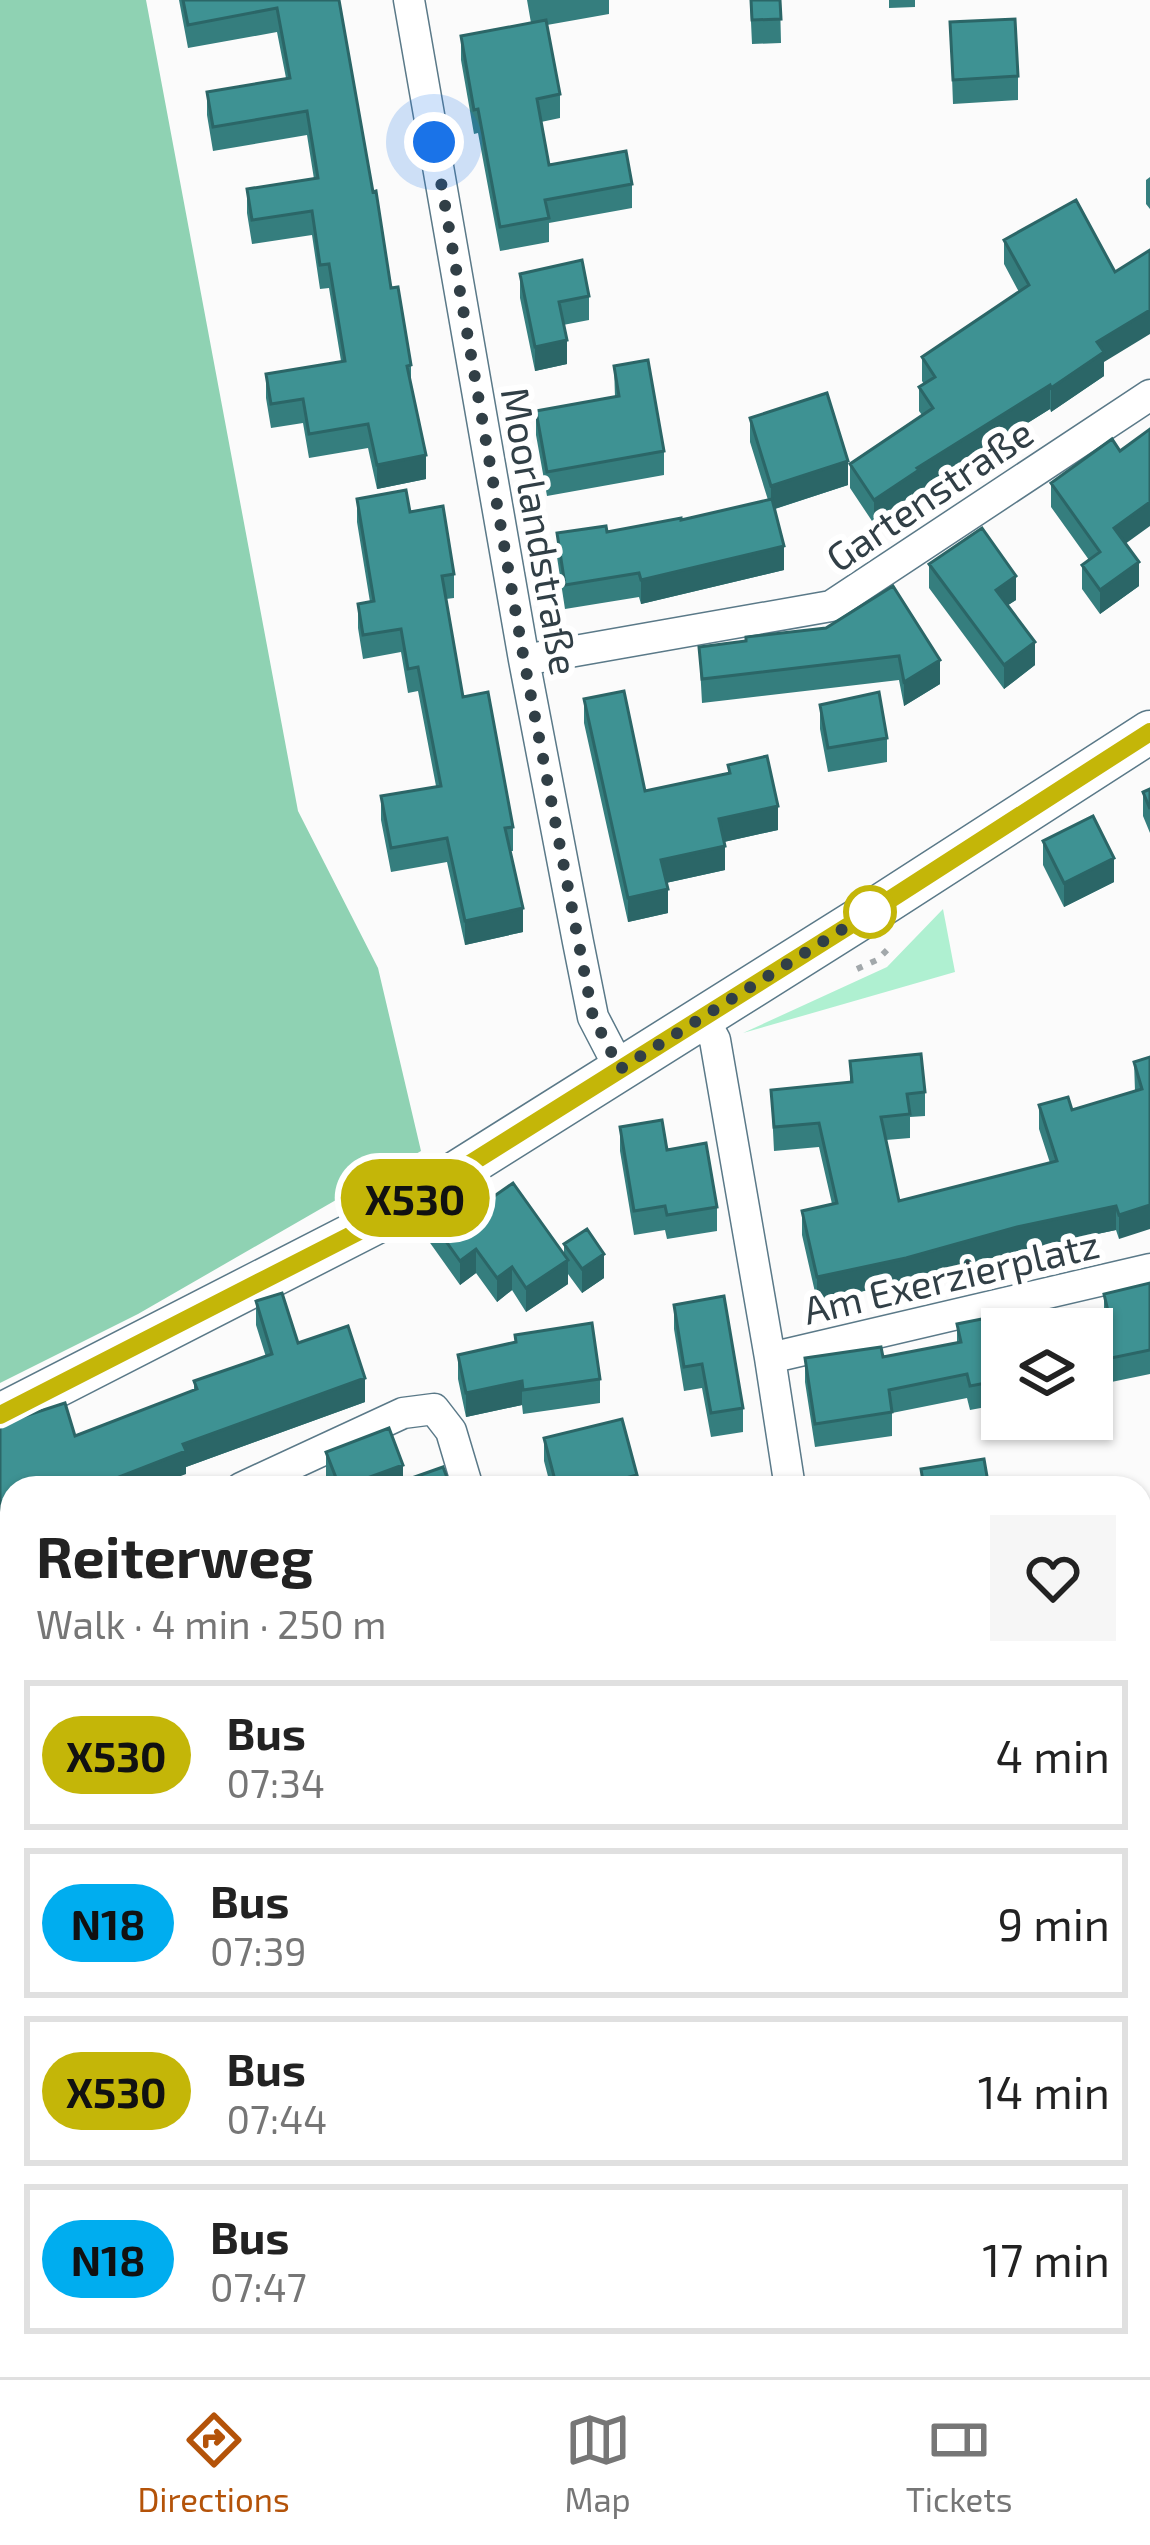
<!DOCTYPE html>
<html lang="en">
<head>
<meta charset="utf-8">
<style>
	body { margin:0; font-family:"Exo 2",sans-serif; background:#f6f6f6; color:#222; height:100vh; display:flex; flex-direction:column; font-size:45px; white-space:nowrap }
	* { box-sizing:border-box; margin:0 }
	p { font-size:39px; color:#767676 }
	.icon { flex:none; width:66px; height:66px; fill:none; stroke:currentColor; stroke-width:2; stroke-linecap:round; stroke-linejoin:round }
	.map { position:relative; flex:1; overflow:hidden }
	.drawer { position:absolute; left:0px; top:1476px; width:1152px; height:903px; display:flex; flex-direction:column; background:#fff; border-radius:36px 36px 0 0; box-shadow:0 3px 9px #0004 }
	.drawer>* { flex:none }
	.badge { padding:0 24px; border-radius:39px; font-size:42px; line-height:78px }
	.buttons { position:absolute; left:981px; top:1308px; display:grid; gap:24px }
	.buttons a { display:grid; place-items:center; width:132px; height:132px; border-radius:0px; background:#fff; box-shadow:0 3px 9px #0004; font-size:60px }
	.you { position:absolute; width:60px; height:60px; margin:-30px; border:9px solid #fff; border-radius:50%; background:#1a73e8; box-shadow:0 0 0 18px #1a73e833 }
	.map>.badge { position:absolute; translate:-50% -50%; box-shadow:0 0 0 6px #fff }
	.round { display:grid; place-items:center; flex:none; width:126px; height:126px; border-radius:0px; background:#f6f6f6 }
	.overview { display:flex; align-items:center; justify-content:space-between; height:204px; padding:0 36px }
	h1 { font-size:57px; font-weight:700; line-height:90px }
	ul { padding:0; list-style:none }
	li { display:flex; align-items:center; gap:36px; height:150px; margin:0 24px 18px; padding:0 12px; border:6px solid #e0e0e0; border-radius:0px }
	li div { flex:1 }
	li b { display:block; font-size:45px }
	li em { font-style:normal }
	li .badge { min-width:132px; font-weight:700; text-align:center }
	.tabs { display:flex; justify-content:space-around; align-items:center; height:168px; border-top:3px solid #e0e0e0; background:#fff; font-size:33px; color:#767676 }
	.tabs a { display:grid; justify-items:center; gap:6px }
	.tabs .active { color:#b45309 }
	.map>svg:first-child { display:block }
	.green { fill:#aff0d1 }
	.forest { fill:#8fd2b3 }
	.lines { fill:none; stroke-linecap:round; stroke-linejoin:round }
	.lane-casing { stroke:#5a7988; stroke-width:18 }
	.street-casing { stroke:#5a7988; stroke-width:33 }
	.secondary-casing { stroke:#5a7988; stroke-width:45 }
	.path { stroke:#a2a8ab; stroke-width:6; stroke-dasharray:6 9; stroke-linecap:butt }
	.lane { stroke:#fff; stroke-width:15 }
	.street { stroke:#fff; stroke-width:30 }
	.secondary { stroke:#fff; stroke-width:42 }
	.wall { fill:#357e7e }
	.shaded-wall { fill:#2b6667 }
	.building { fill:#3e9293; stroke:#2b6667; stroke-width:3 }
	.line-casing { stroke:#fff; stroke-width:27 }
	.line { stroke:#c4b608; stroke-width:18 }
	.walk { stroke:#313f46; stroke-width:12; stroke-dasharray:0 21.6 }
	.stop-dot { fill:#fff; stroke:#c4b608; stroke-width:6 }
	.labels { text-anchor:middle; dominant-baseline:central; stroke-width:12; stroke-linejoin:round; paint-order:stroke }
	.street-label { font-size:39px; fill:#313f46; stroke:#fff }
</style>
</head>
<body>
<div class="map">
<svg width="1150" height="2377" viewBox="0 0 1150 2377">
	<rect width="100%" height="100%" fill="#fbfbfb"/>
	<!-- green -->
	<path class="green" d="M 943,909 L 955,972 L 743,1033 L 887,967 Z"/>
	<!-- forest -->
	<path class="forest" d="M 0,0 L 146,0 L 298,811 L 378,968 L 421,1151 L 138,1314 L 0,1383 Z"/>
	<g class="lines">
		<!-- lane casing -->
		<g class="lane-casing">
			<path id="lane" d="M 1140,2133 L 1150,2130"/>
		</g>
		<!-- street casing -->
		<g class="street-casing">
			<path id="street" d="M 409,0 L 524,660 L 578,942 L 593,1017 L 620,1069
				M 524,660 L 831,606 L 1150,395
				M 703,1018 L 715,1040 L 770,1358 L 790,1488
				M 770,1358 L 1150,1269
				M 241,1488 L 403,1413 L 434,1409 L 451,1431 L 468,1488
				M 1140,1669 L 1150,1669
				M 0,1760 L 10,1784 L 12,1834
				M 37,2367 L 38,2377"/>
		</g>
		<!-- secondary casing -->
		<g class="secondary-casing">
			<path id="secondary" d="M 0,1415 L 379,1221 L 866,915 L 1150,732"/>
		</g>
		<!-- path -->
		<path class="path" d="M 857,969 L 877,960 L 890,947"/>
		<!-- lane -->
		<use href="#lane" class="lane"/>
		<!-- street -->
		<use href="#street" class="street"/>
		<!-- secondary -->
		<use href="#secondary" class="secondary"/>
	</g>
	<!-- wall -->
	<path class="wall" d="M 179,0 L 339,0 L 391,288 L 411,365 L 411,384 L 426,479 L 377,489 L 368,448 L 309,458 L 303,423 L 271,428 L 266,398 L 266,374 L 341,361 L 329,288 L 320,289 L 312,235 L 252,244 L 247,213 L 247,189 L 314,179 L 307,135 L 213,151 L 207,115 L 207,92 L 286,78 L 277,32 L 188,48 Z
		M 527,0 L 609,0 L 609,14 L 547,25 L 560,94 L 560,118 L 541,122 L 549,165 L 632,184 L 632,208 L 549,223 L 549,242 L 500,251 L 478,133 L 474,134 L 461,60 L 461,36 L 531,23 Z
		M 750,0 L 780,0 L 781,43 L 752,44 Z
		M 889,0 L 915,0 L 915,7 L 889,8 Z
		M 950,22 L 1018,76 L 1018,100 L 953,104 Z
		M 1150,177 L 1150,209 L 1146,204 L 1146,180 Z
		M 1004,240 L 1104,362 L 1104,376 L 1051,412 L 1050,409 L 919,491 L 919,494 L 874,524 L 850,488 L 850,464 L 922,415 L 919,411 L 919,387 L 924,384 L 922,381 L 922,357 L 1019,292 L 1004,264 Z
		M 520,274 L 589,296 L 589,320 L 563,325 L 567,364 L 535,371 L 520,298 Z
		M 614,366 L 664,451 L 664,475 L 547,496 L 536,435 L 536,411 L 615,397 Z
		M 750,418 L 848,485 L 775,509 L 784,570 L 641,604 L 639,597 L 565,609 L 557,557 L 557,533 L 607,532 L 681,520 L 768,500 L 750,442 Z
		M 1051,483 L 1126,544 L 1139,586 L 1100,614 L 1082,589 L 1082,565 L 1089,560 L 1051,507 Z
		M 357,499 L 410,512 L 454,574 L 454,598 L 446,599 L 463,697 L 513,827 L 513,851 L 510,851 L 523,932 L 465,945 L 447,862 L 391,872 L 381,820 L 381,796 L 436,786 L 418,691 L 408,693 L 401,652 L 363,659 L 358,628 L 358,604 L 370,602 L 357,522 Z
		M 929,564 L 1016,600 L 1008,605 L 1035,665 L 1004,689 L 929,588 Z
		M 893,586 L 940,684 L 904,706 L 899,680 L 702,703 L 699,647 L 826,628 Z
		M 584,699 L 645,791 L 728,773 L 728,765 L 778,830 L 724,842 L 725,870 L 666,883 L 668,913 L 628,922 L 584,723 Z
		M 820,705 L 887,738 L 887,762 L 828,772 L 820,729 Z
		M 1150,789 L 1150,833 L 1143,816 L 1143,792 Z
		M 1043,841 L 1114,882 L 1064,907 L 1043,865 Z
		M 1150,1057 L 1119,1239 L 1116,1230 L 1017,1251 L 906,1282 L 817,1301 L 802,1235 L 802,1211 L 832,1204 L 819,1147 L 774,1151 L 771,1090 L 850,1083 L 850,1061 L 925,1092 L 925,1116 L 910,1117 L 910,1138 L 886,1140 L 899,1201 L 1050,1163 L 1039,1129 L 1039,1105 L 1072,1110 L 1135,1091 L 1134,1062 Z
		M 620,1127 L 667,1150 L 717,1207 L 717,1231 L 667,1239 L 665,1230 L 634,1235 L 620,1151 Z
		M 493,1197 L 564,1254 L 564,1244 L 604,1278 L 582,1293 L 568,1274 L 568,1284 L 526,1312 L 512,1290 L 497,1302 L 476,1273 L 460,1285 L 428,1240 L 428,1216 Z
		M 1150,1283 L 1150,1374 L 1092,1386 L 1092,1329 L 1002,1329 L 1002,1404 L 970,1410 L 967,1398 L 892,1413 L 892,1436 L 815,1447 L 805,1382 L 805,1358 L 883,1357 L 957,1343 L 957,1324 L 1025,1327 L 1104,1312 L 1104,1294 Z
		M 256,1301 L 298,1343 L 365,1402 L 186,1467 L 186,1474 L 12,1488 L 12,1546 L 0,1551 L 0,1424 L 75,1436 L 194,1390 L 194,1381 L 266,1357 L 256,1325 Z
		M 674,1305 L 743,1408 L 743,1432 L 711,1437 L 702,1388 L 684,1391 L 674,1329 Z
		M 515,1335 L 600,1379 L 600,1403 L 523,1414 L 522,1405 L 466,1417 L 458,1379 L 458,1355 L 515,1342 Z
		M 544,1438 L 637,1488 L 551,1488 L 544,1461 Z
		M 326,1452 L 403,1481 L 451,1488 L 331,1488 L 326,1476 Z
		M 1150,1534 L 1150,1627 L 1148,1627 L 1147,1615 L 1140,1615 L 1140,1535 Z
		M 1140,1682 L 1150,1682 L 1150,1836 L 1140,1836 Z
		M 1140,1968 L 1150,1969 L 1150,2031 L 1140,2031 Z"/>
	<!-- shaded-wall -->
	<path class="shaded-wall" d="M 1150,310 L 1150,334 L 1104,362 L 1104,376 L 1051,412 L 1051,388 L 1097,342 Z
		M 567,340 L 567,364 L 535,371 L 535,347 Z
		M 1050,385 L 1050,409 L 919,491 L 919,494 L 874,524 L 874,500 L 917,468 Z
		M 426,455 L 426,479 L 377,489 L 377,465 Z
		M 848,461 L 848,485 L 771,510 L 771,486 Z
		M 1150,502 L 1150,526 L 1114,552 L 1114,528 Z
		M 784,546 L 784,570 L 641,604 L 641,580 Z
		M 1139,562 L 1139,586 L 1100,614 L 1100,590 Z
		M 1016,576 L 1016,600 L 996,613 L 996,590 Z
		M 1035,642 L 1035,665 L 1004,689 L 1004,665 Z
		M 940,660 L 940,684 L 904,706 L 904,682 Z
		M 778,806 L 778,830 L 719,843 L 719,819 Z
		M 725,846 L 725,870 L 661,884 L 661,860 Z
		M 1114,858 L 1114,882 L 1064,907 L 1064,883 Z
		M 668,889 L 668,913 L 628,922 L 628,898 Z
		M 523,908 L 523,932 L 465,945 L 465,921 Z
		M 1150,1205 L 1150,1229 L 1119,1239 L 1119,1215 Z
		M 1116,1206 L 1116,1230 L 1017,1251 L 906,1282 L 817,1301 L 817,1277 L 1017,1227 Z
		M 476,1249 L 476,1273 L 460,1285 L 460,1261 Z
		M 604,1254 L 604,1278 L 582,1293 L 582,1269 Z
		M 568,1260 L 568,1284 L 526,1312 L 526,1288 Z
		M 512,1267 L 512,1290 L 497,1302 L 497,1278 Z
		M 365,1378 L 365,1402 L 186,1467 L 186,1474 L 150,1488 L 90,1488 L 183,1444 Z
		M 522,1381 L 522,1405 L 466,1417 L 466,1393 Z
		M 403,1465 L 403,1488 L 392,1485 L 392,1488 L 341,1488 Z
		M 637,1475 L 637,1488 L 588,1488 Z
		M 12,1522 L 12,1546 L 0,1551 L 0,1527 Z"/>
	<!-- building -->
	<path class="building" d="M 183,0 L 339,0 L 373,192 L 376,191 L 391,288 L 398,287 L 411,365 L 407,366 L 426,455 L 377,465 L 368,424 L 309,434 L 303,399 L 271,404 L 266,374 L 345,361 L 329,264 L 320,265 L 312,211 L 252,220 L 247,189 L 318,178 L 307,111 L 213,127 L 207,92 L 290,78 L 277,8 L 188,25 Z
		M 751,0 L 780,0 L 781,19 L 752,20 Z
		M 1015,19 L 1018,76 L 953,80 L 950,22 Z
		M 546,20 L 560,94 L 537,99 L 549,165 L 626,151 L 632,184 L 545,200 L 549,218 L 500,227 L 478,109 L 474,110 L 461,36 Z
		M 1076,200 L 1115,272 L 1150,250 L 1150,310 L 1097,342 L 1104,352 L 1051,388 L 1050,385 L 917,468 L 919,470 L 874,500 L 850,464 L 933,408 L 919,387 L 935,377 L 922,357 L 1029,285 L 1004,240 Z
		M 582,260 L 589,296 L 559,302 L 567,340 L 535,347 L 520,274 Z
		M 648,360 L 664,451 L 547,472 L 536,411 L 619,396 L 614,366 Z
		M 827,393 L 848,461 L 771,486 L 750,418 Z
		M 1150,429 L 1150,502 L 1114,528 L 1139,562 L 1100,590 L 1082,565 L 1100,552 L 1051,483 L 1112,439 L 1120,451 Z
		M 406,490 L 410,512 L 443,506 L 454,574 L 442,576 L 463,697 L 488,692 L 513,827 L 505,828 L 523,908 L 465,921 L 447,838 L 391,848 L 381,796 L 441,786 L 418,667 L 408,669 L 401,629 L 363,635 L 358,604 L 374,601 L 357,499 Z
		M 772,499 L 784,546 L 641,580 L 639,573 L 565,585 L 557,533 L 606,526 L 607,532 L 681,518 L 681,520 Z
		M 982,528 L 1016,576 L 996,590 L 1035,642 L 1004,665 L 929,564 Z
		M 893,586 L 940,660 L 904,682 L 899,656 L 702,679 L 699,647 L 746,641 L 746,637 L 826,628 Z
		M 624,691 L 645,791 L 730,773 L 728,765 L 767,756 L 778,806 L 719,819 L 725,846 L 661,860 L 668,889 L 628,898 L 584,699 Z
		M 879,692 L 887,738 L 828,748 L 820,705 Z
		M 1150,789 L 1150,809 L 1143,792 Z
		M 1093,816 L 1114,858 L 1064,883 L 1043,841 Z
		M 921,1054 L 925,1092 L 907,1094 L 910,1114 L 881,1117 L 899,1201 L 1057,1161 L 1039,1105 L 1068,1097 L 1072,1110 L 1142,1089 L 1134,1062 L 1150,1057 L 1150,1205 L 1119,1215 L 1116,1206 L 1017,1227 L 906,1258 L 817,1277 L 802,1211 L 837,1203 L 819,1123 L 774,1127 L 771,1090 L 852,1082 L 850,1061 Z
		M 662,1120 L 667,1150 L 706,1143 L 717,1207 L 667,1215 L 665,1206 L 634,1211 L 620,1127 Z
		M 480,1179 L 493,1197 L 513,1183 L 568,1260 L 526,1288 L 512,1267 L 497,1278 L 476,1249 L 460,1261 L 428,1216 Z
		M 587,1229 L 604,1254 L 582,1269 L 564,1244 Z
		M 1150,1283 L 1150,1350 L 1092,1362 L 1092,1329 L 1002,1329 L 1002,1380 L 970,1386 L 967,1374 L 889,1390 L 892,1412 L 815,1424 L 805,1358 L 881,1347 L 883,1357 L 961,1342 L 957,1324 L 1022,1311 L 1025,1327 L 1108,1311 L 1104,1294 Z
		M 282,1293 L 298,1343 L 348,1326 L 365,1378 L 183,1444 L 186,1451 L 91,1488 L 12,1488 L 12,1522 L 0,1527 L 0,1424 L 65,1403 L 75,1436 L 197,1389 L 194,1381 L 272,1354 L 256,1301 Z
		M 724,1296 L 743,1408 L 711,1413 L 702,1364 L 684,1367 L 674,1305 Z
		M 592,1323 L 600,1379 L 523,1390 L 522,1381 L 466,1393 L 458,1355 L 516,1342 L 515,1335 Z
		M 622,1419 L 637,1475 L 588,1488 L 557,1488 L 544,1438 Z
		M 389,1428 L 403,1465 L 340,1488 L 326,1452 Z
		M 984,1459 L 989,1488 L 924,1488 L 921,1469 Z
		M 443,1467 L 451,1488 L 393,1488 L 392,1485 Z
		M 1150,1534 L 1150,1603 L 1148,1603 L 1147,1591 L 1140,1591 L 1140,1535 Z
		M 1140,1682 L 1150,1682 L 1150,1812 L 1140,1812 Z
		M 1140,1968 L 1150,1969 L 1150,2007 L 1140,2007 Z"/>
	<g class="lines">
		<!-- line casing -->
		<g class="line-casing">
			<path id="line" d="M 0,1415 L 379,1221 L 866,915 L 1150,732"/>
		</g>
		<!-- line -->
		<use href="#line" class="line"/>
		<!-- walk -->
		<path class="walk" d="M 434,142 L 524,660 L 593,1017 L 620,1069 L 870,912"/>
	</g>
	<!-- markers -->
	<circle class="stop-dot" cx="870" cy="912" r="24"/>
	<g class="labels">
		<!-- street labels -->
		<g class="street-label">
			<text transform="translate(929 494) rotate(-34)">Gartenstraße</text>
			<text transform="translate(541 531) rotate(80)">Moorlandstraße</text>
			<text transform="translate(951 1276) rotate(-13)">Am Exerzierplatz</text>
		</g>
	</g>
</svg>
<div class="buttons">
<a><svg class="icon" aria-label="layers" viewBox="0 0 24 24"><path d="M12 4l9 5-9 5-9-5zM3 14l9 5 9-5"/></svg></a>
</div>
<div class="you" style="left:434px;top:142px"></div>
<b class="badge" style="left:415px;top:1198px;background:#c4b608;color:#111">X530</b>
<section class="drawer">
<div class="overview"><div><h1>Reiterweg</h1><p>Walk · 4 min · 250 m</p></div><a class="round"><svg class="icon" aria-label="heart" viewBox="0 0 24 24"><path d="M12 20l-8-8c-3-5 5-10 8-4 3-6 11-1 8 4z"/></svg></a></div>
<ul>
<li><span class="badge" style="background:#c4b608;color:#111">X530</span><div><b>Bus</b><p>07:34</p></div><em>4 min</em></li>
<li><span class="badge" style="background:#00adef;color:#111">N18</span><div><b>Bus</b><p>07:39</p></div><em>9 min</em></li>
<li><span class="badge" style="background:#c4b608;color:#111">X530</span><div><b>Bus</b><p>07:44</p></div><em>14 min</em></li>
<li><span class="badge" style="background:#00adef;color:#111">N18</span><div><b>Bus</b><p>07:47</p></div><em>17 min</em></li>
</ul>
</section>
</div>
<nav class="tabs">
<a class="active"><svg class="icon" aria-label="directions" viewBox="0 0 24 24"><path d="M12 3l9 9-9 9-9-9zM9 14v-3h6M13 9l2 2-2 2"/></svg>Directions</a>
<a><svg class="icon" aria-label="map" viewBox="0 0 24 24"><path d="M3 6l6-2 6 2 6-2v14l-6 2-6-2-6 2zM9 4v14M15 6v14"/></svg>Map</a>
<a><svg class="icon" aria-label="tickets" viewBox="0 0 24 24"><path d="M3 7h18v10H3zM15 7v10"/></svg>Tickets</a>
</nav>
</body>
</html>
